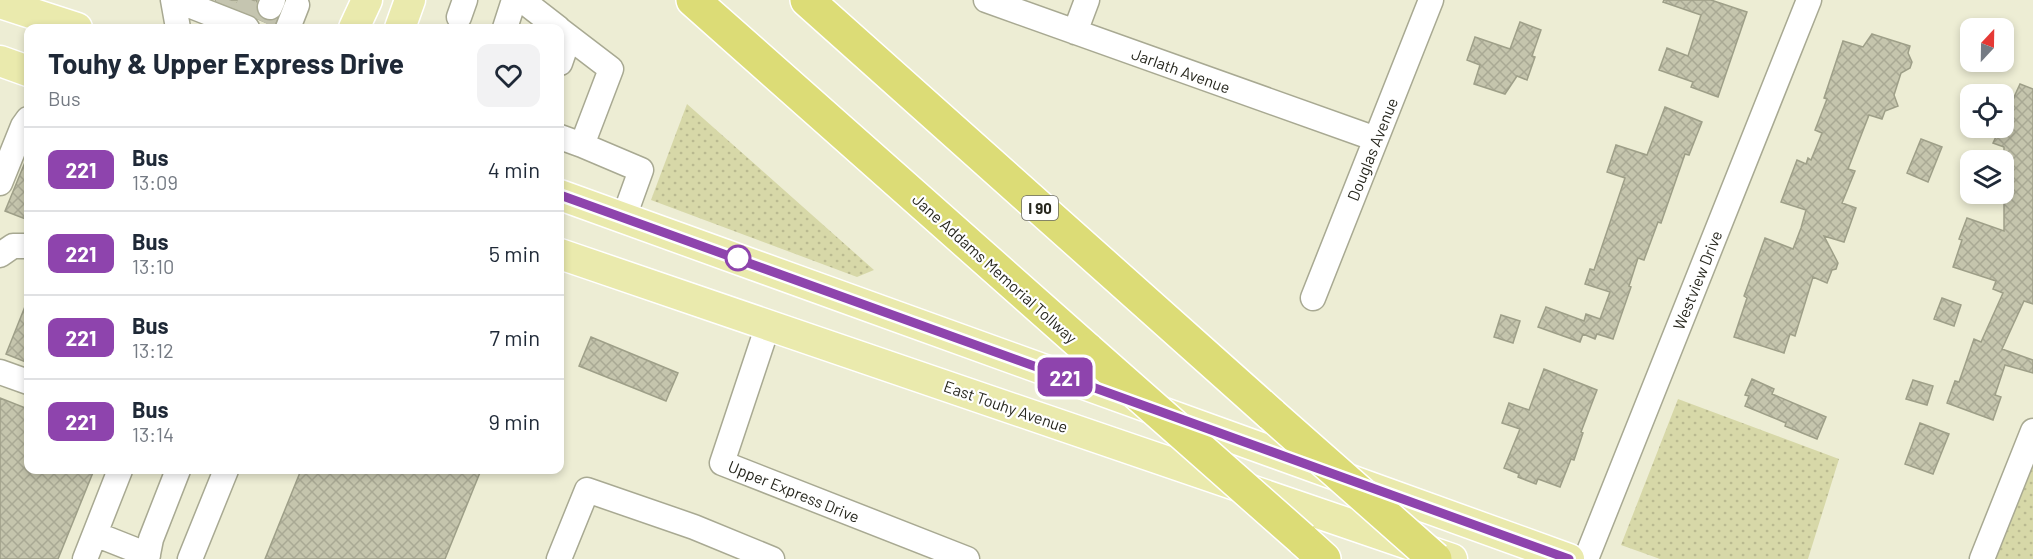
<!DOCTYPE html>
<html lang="en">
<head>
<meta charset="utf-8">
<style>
	body { margin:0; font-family:Barlow,sans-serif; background:#f2f2f3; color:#1f2937; height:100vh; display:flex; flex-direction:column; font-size:22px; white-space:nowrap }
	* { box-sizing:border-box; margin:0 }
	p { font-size:20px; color:#747a83 }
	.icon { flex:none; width:33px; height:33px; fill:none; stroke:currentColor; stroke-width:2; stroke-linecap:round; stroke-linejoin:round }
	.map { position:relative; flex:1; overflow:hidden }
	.side { position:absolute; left:24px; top:24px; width:540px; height:450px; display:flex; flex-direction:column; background:#fff; border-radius:12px; box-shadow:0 3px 9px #0003 }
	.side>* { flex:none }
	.badge { padding:0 12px; border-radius:9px; font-size:21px; line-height:39px }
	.needle { width:39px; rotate:22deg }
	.buttons { position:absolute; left:1960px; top:18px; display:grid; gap:12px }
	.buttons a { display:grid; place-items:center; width:54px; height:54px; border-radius:12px; background:#fff; box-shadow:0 3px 9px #0003; font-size:30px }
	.map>.badge { position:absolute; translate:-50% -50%; box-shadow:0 0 0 3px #fff }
	.round { display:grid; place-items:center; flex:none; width:63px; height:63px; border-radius:12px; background:#f2f2f3 }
	.headline { display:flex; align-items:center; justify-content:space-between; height:102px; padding:0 24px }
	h1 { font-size:28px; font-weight:700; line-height:45px }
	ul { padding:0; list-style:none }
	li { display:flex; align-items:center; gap:18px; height:84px; padding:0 24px; border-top:2px solid #e0e1e3 }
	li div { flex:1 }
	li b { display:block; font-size:22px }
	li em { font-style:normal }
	li .badge { min-width:66px; font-weight:700; text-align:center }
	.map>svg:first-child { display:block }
	.grass { fill:url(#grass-dots) }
	.building { fill:url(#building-cross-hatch); stroke:#9e9f88; stroke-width:1.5 }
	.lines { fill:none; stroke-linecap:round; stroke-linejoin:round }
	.minor-tunnel { stroke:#c5c5b0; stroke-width:24; stroke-dasharray:24 12; stroke-linecap:butt }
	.minor-casing { stroke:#a8a992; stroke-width:27 }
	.major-casing { stroke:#fff; stroke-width:33 }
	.highway-casing { stroke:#fff; stroke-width:36 }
	.minor { stroke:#fff; stroke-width:24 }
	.major { stroke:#eaeaad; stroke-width:30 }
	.highway { stroke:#dcdc76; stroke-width:33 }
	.highway-bridge-casing { stroke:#fff; stroke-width:36; stroke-linecap:butt }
	.highway-bridge { stroke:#dcdc76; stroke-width:33 }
	.line-casing { stroke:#fff; stroke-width:14 }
	.line { stroke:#8e44ad; stroke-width:9 }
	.stop-dot { fill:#fff; stroke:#8e44ad; stroke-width:3 }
	.labels { text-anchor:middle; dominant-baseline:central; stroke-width:4.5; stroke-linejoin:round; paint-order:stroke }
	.shield { fill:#fff; stroke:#686862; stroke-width:1.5 }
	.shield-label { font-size:15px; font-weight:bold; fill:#27271e }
	.street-label { font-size:16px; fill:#27271e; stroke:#fff }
</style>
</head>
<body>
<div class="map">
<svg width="2033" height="559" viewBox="0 0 2033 559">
	<defs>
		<pattern id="grass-dots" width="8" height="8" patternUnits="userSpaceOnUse" patternTransform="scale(1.5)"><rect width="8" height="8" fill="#d7d8a8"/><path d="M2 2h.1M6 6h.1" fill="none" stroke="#b9b990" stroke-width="1.8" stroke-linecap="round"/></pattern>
		<pattern id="building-cross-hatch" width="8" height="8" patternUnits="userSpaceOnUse" patternTransform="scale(1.5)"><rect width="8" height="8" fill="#c5c5ad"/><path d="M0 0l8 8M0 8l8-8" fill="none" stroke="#a9a994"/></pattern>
	</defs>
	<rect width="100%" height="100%" fill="#ededd4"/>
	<!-- grass -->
	<path class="grass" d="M 687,104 L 874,270 L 857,277 L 651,200 Z
		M 1678,399 L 1839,459 L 1808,559 L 1660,559 L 1621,545 Z
		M 2033,466 L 2033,559 L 1996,559 Z"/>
	<!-- building -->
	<path class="building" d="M 215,0 L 257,0 L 256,8 L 258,15 L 265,20 L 276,20 L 274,26 Z
		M 1664,0 L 1711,0 L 1747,12 L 1718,97 L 1691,87 L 1693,82 L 1659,70 L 1667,48 L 1688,56 L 1701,15 L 1663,2 Z
		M 1520,22 L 1541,30 L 1532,56 L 1535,57 L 1527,80 L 1517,76 L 1505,94 L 1474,84 L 1480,65 L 1467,60 L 1475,37 L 1510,49 Z
		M 1872,34 L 1910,46 L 1908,53 L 1912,62 L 1910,68 L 1901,73 L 1894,95 L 1898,106 L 1885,111 L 1882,119 L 1869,115 L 1848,169 L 1855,171 L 1842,203 L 1856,208 L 1844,242 L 1824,236 L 1838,263 L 1836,269 L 1832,270 L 1827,283 L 1813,277 L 1795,336 L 1790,334 L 1784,353 L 1734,337 L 1747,298 L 1744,296 L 1765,238 L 1793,249 L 1801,228 L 1806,210 L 1781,202 L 1797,160 L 1806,164 L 1808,158 L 1811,160 L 1822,133 L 1815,130 L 1827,99 L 1824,98 L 1843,41 L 1863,47 Z
		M 2020,84 L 2033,89 L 2033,304 L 2024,301 L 2002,349 L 2033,360 L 2033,373 L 2005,365 L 1995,395 L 2001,397 L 1993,420 L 1947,403 L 1955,381 L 1959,382 L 1974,339 L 1981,342 L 2003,293 L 1993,289 L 1996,281 L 1953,267 L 1962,240 L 1959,239 L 1967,218 L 2004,231 L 2004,147 L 1993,143 L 2000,128 L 2004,128 L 2004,119 Z
		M 1665,107 L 1702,122 L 1689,155 L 1685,154 L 1661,223 L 1658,222 L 1644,260 L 1638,258 L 1629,286 L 1631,287 L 1613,339 L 1597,334 L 1595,339 L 1583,334 L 1580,342 L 1538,327 L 1546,307 L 1584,321 L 1586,314 L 1600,319 L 1610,292 L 1585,284 L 1590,269 L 1594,270 L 1625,178 L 1607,172 L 1616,145 L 1647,155 Z
		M 1921,139 L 1942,147 L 1928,182 L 1907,173 Z
		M 28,155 L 28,220 L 5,211 Z
		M 1942,298 L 1961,305 L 1954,326 L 1934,319 Z
		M 28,299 L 28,363 L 6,354 Z
		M 1501,315 L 1520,321 L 1513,343 L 1494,337 Z
		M 591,337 L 678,373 L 666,401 L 579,366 Z
		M 1544,369 L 1597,390 L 1581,432 L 1583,433 L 1574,460 L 1571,459 L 1560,487 L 1538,479 L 1536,484 L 1518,477 L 1519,474 L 1504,468 L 1520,429 L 1502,423 L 1509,403 L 1529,410 Z
		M 1752,379 L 1774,389 L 1772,394 L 1826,417 L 1817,439 L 1785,426 L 1786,423 L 1745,406 L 1749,396 L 1745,395 Z
		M 1913,380 L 1933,386 L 1927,405 L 1906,399 Z
		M 0,398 L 28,409 L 28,470 L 94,470 L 58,559 L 0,559 Z
		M 1920,423 L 1949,434 L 1933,474 L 1905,464 Z
		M 301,470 L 481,470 L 445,559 L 265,559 Z"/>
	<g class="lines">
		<!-- minor-tunnel -->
		<path class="minor-tunnel" d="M 226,7 L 229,0
			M 245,14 L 251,0
			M 263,22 L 270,7"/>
		<!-- minor casing -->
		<g class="minor-casing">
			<path id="minor" d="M 173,0 L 178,28
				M 176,0 L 247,28
				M 522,0 L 558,28
				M 986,0 L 1376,139
				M 270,7 L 273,0
				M 459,17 L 465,0
				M 288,28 L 297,5
				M 505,28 L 514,0
				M 560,30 L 611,69 L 582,145 L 641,170 L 624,217
				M 1075,32 L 1087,0
				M 560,63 L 569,37
				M 560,137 L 582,145
				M 0,183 L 23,126 L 28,119
				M 0,255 L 13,246 L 28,246
				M 1313,298 L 1431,0
				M 768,325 L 722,463 L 967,559
				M 0,372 L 28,382
				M 95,534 L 148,555
				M 85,559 L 120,470
				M 147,559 L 151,539 L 178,470
				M 190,559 L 226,470
				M 559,559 L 587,490 L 694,527 L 772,559
				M 1586,559 L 1809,0
				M 1982,559 L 2033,431"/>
		</g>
		<!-- major casing -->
		<g class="major-casing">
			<path id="major" d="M 0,3 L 77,28
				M 354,28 L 367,0
				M 400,28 L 410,0
				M 0,61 L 28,71
				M 560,195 L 1569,559
				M 560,254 L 1452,559"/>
		</g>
		<!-- highway casing -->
		<g class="highway-casing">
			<path id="highway" d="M 693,0 L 1088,350
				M 807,0 L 1272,415
				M 1302,539 L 1324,559"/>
		</g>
		<!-- minor -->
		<use href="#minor" class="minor"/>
		<!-- major -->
		<use href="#major" class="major"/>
		<!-- highway -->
		<use href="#highway" class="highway"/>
		<!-- highway-bridge casing -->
		<g class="highway-bridge-casing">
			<path id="highway-bridge" d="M 1088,350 L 1302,539
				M 1272,415 L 1435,559"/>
		</g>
		<!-- highway-bridge -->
		<use href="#highway-bridge" class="highway-bridge"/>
	</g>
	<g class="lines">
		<!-- line casing -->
		<g class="line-casing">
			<path id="line" d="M 560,195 L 1569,559"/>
		</g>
		<!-- line -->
		<use href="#line" class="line"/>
	</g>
	<!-- markers -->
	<circle class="stop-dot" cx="738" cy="258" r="12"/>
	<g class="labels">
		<!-- shield labels -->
		<rect class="shield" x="1022" y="196" width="36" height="24" rx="4.5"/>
		<g class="shield-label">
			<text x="1040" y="208">I 90</text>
		</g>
		<!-- street labels -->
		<g class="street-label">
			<text transform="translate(1181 70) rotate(20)">Jarlath Avenue</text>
			<text transform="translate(1372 149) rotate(-68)">Douglas Avenue</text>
			<text transform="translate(995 268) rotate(42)">Jane Addams Memorial Tollway</text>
			<text transform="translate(1697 280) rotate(-68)">Westview Drive</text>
			<text transform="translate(1006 406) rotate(19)">East Touhy Avenue</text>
			<text transform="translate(794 491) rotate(22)">Upper Express Drive</text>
		</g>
	</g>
</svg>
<div class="buttons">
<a><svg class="needle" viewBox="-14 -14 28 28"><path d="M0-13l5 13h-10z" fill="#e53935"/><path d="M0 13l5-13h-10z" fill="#747a83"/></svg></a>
<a><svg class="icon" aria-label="locate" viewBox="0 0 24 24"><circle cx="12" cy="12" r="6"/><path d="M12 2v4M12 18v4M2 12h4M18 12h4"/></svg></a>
<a><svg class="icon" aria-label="layers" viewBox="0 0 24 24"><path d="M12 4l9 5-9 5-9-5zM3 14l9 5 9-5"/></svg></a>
</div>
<b class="badge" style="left:1065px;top:377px;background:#8e44ad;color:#fff">221</b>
<section class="side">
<div class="headline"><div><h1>Touhy &amp; Upper Express Drive</h1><p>Bus</p></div><a class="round"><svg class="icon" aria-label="heart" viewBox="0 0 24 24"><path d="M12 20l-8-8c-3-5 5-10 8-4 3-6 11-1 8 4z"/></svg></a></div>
<ul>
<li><span class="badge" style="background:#8e44ad;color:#fff">221</span><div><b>Bus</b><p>13:09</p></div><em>4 min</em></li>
<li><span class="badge" style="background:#8e44ad;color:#fff">221</span><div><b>Bus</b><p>13:10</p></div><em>5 min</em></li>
<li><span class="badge" style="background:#8e44ad;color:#fff">221</span><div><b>Bus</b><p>13:12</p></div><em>7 min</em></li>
<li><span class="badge" style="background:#8e44ad;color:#fff">221</span><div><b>Bus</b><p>13:14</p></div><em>9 min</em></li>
</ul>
</section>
</div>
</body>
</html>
